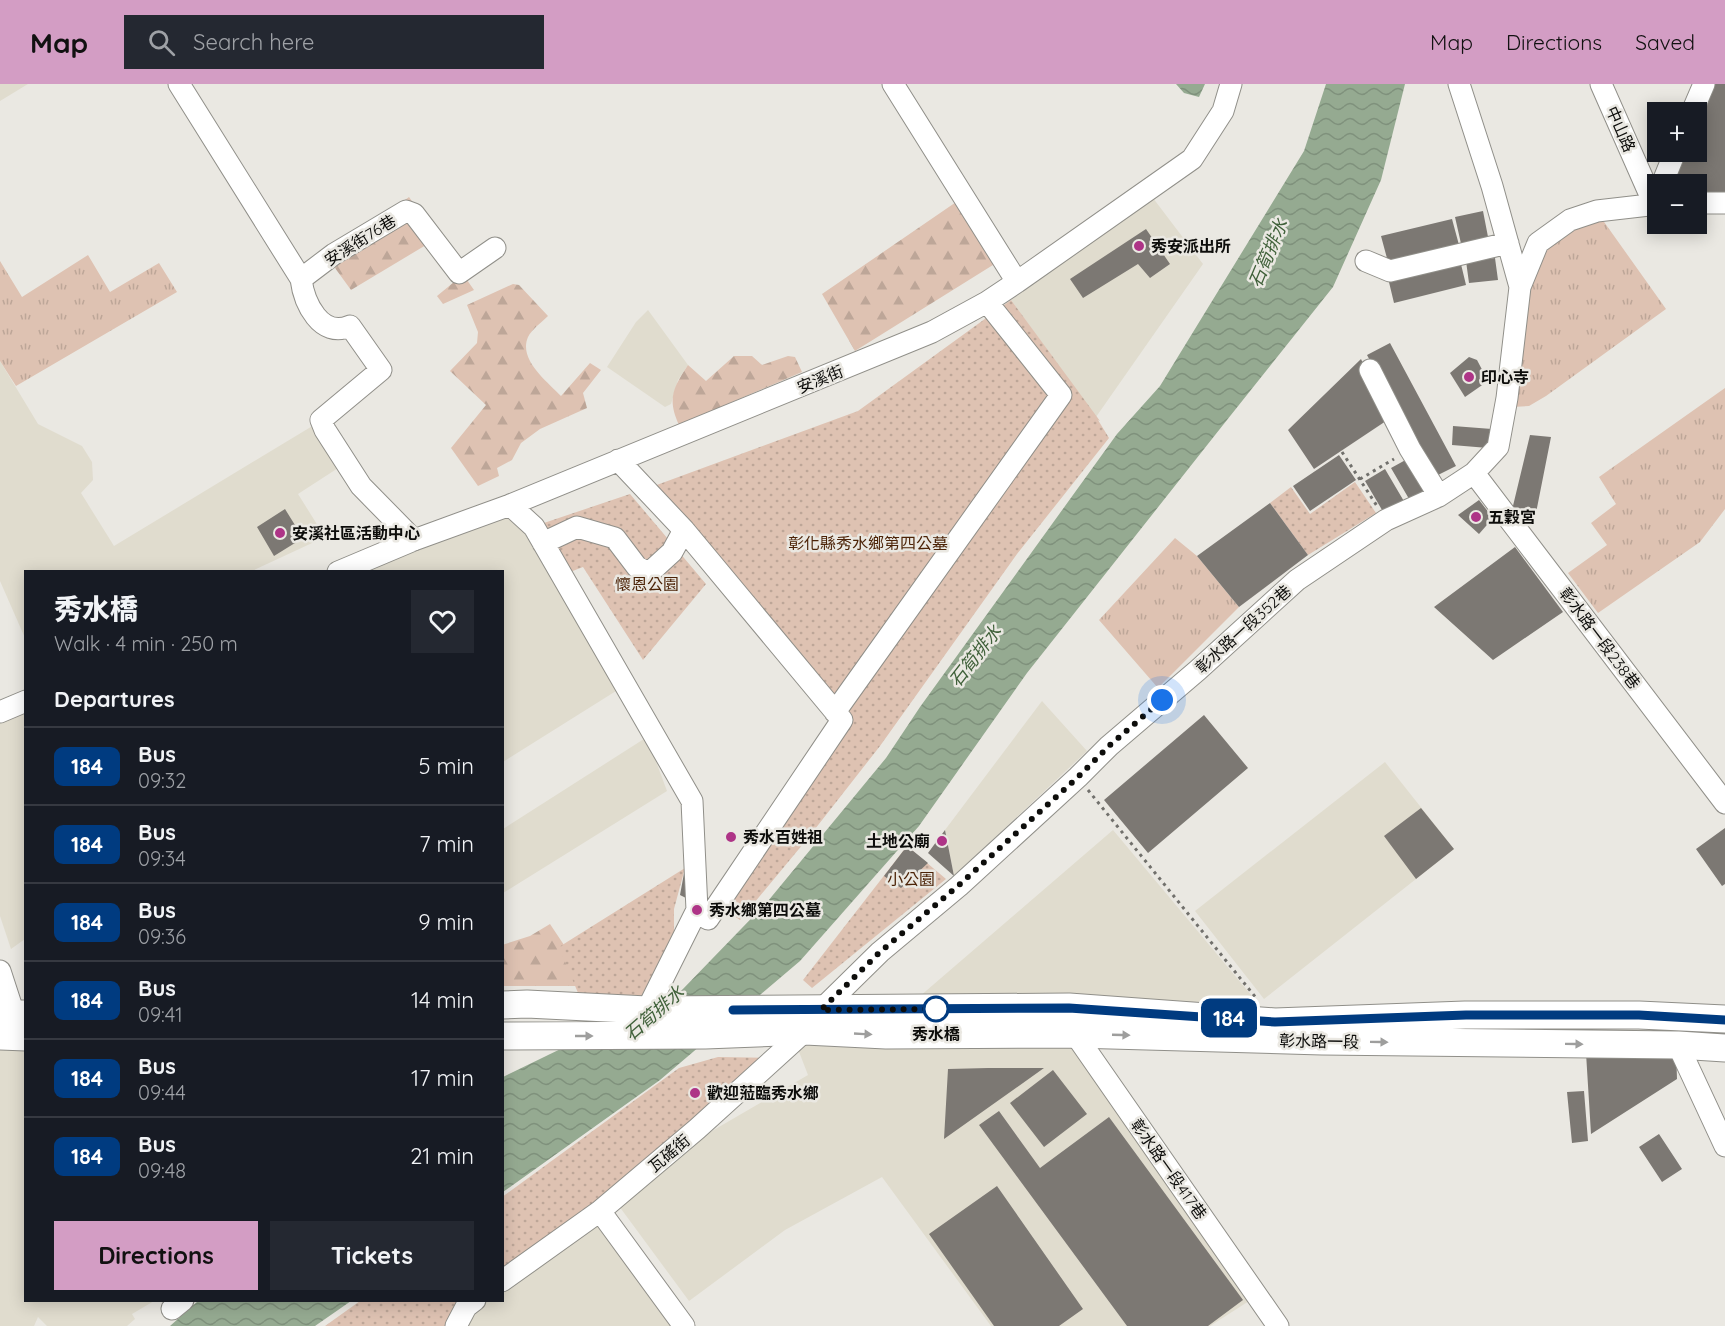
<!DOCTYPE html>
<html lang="en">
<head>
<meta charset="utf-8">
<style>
	body { margin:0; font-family:Quicksand,"Noto Sans TC",sans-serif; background:#242831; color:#f1f3f6; height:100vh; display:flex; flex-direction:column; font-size:22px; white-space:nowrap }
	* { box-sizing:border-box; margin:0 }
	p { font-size:20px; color:#9ea1a6 }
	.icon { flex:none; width:33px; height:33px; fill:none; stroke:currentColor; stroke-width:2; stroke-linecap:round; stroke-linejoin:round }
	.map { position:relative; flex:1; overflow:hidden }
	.sheet { position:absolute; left:24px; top:486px; width:480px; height:732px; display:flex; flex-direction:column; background:#171b24; border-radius:0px; box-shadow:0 3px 15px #0003 }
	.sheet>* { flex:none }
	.badge { padding:0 12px; border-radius:9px; font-size:21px; line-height:39px }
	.buttons { position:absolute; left:1647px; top:18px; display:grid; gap:12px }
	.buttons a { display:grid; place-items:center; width:60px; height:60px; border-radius:0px; background:#171b24; box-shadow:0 3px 15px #0003; font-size:30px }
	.you { position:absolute; width:30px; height:30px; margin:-15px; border:4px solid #fff; border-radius:50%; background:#1a73e8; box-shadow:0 0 0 9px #1a73e833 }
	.map>.badge { position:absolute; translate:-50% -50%; box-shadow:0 0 0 3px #fff }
	h2 { padding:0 30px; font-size:22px; line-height:54px }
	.round { display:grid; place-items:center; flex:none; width:63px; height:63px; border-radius:0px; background:#242831 }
	.overview { display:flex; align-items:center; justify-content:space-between; height:102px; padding:0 30px }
	h1 { font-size:28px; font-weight:800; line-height:45px }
	.cta { display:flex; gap:12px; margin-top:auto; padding:12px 30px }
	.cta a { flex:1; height:69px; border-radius:0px; background:#d39dc4; color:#111; font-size:24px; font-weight:800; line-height:69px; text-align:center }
	.cta a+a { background:#242831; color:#f1f3f6 }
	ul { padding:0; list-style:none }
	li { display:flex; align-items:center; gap:18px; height:78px; padding:0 30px; border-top:2px solid #363941 }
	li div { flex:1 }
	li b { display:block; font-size:22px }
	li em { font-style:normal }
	li .badge { min-width:66px; font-weight:700; text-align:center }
	header { display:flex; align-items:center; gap:36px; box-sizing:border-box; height:84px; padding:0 30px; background:#d39dc4; color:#111 }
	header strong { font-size:28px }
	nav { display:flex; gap:33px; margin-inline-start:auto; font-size:21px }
	.search { width:420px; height:54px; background:#242831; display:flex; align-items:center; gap:15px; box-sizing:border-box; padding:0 21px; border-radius:0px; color:#9ea1a6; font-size:22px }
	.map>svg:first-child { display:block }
	.built { fill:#e0dcce }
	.grass { fill:url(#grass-tufts) }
	.forest { fill:url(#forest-firs) }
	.park { fill:url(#park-dots) }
	.water { fill:url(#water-waves) }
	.building { fill:#7c7873 }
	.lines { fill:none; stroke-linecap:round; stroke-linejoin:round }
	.minor-casing { stroke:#908f89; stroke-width:23 }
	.major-casing { stroke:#908f89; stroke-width:29 }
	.path { stroke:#71706c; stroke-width:3; stroke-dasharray:3 4.5; stroke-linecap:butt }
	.minor { stroke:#fff; stroke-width:21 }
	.major { stroke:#fff; stroke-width:27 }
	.oneway { fill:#9e9e9d }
	.line-casing { stroke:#fff; stroke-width:14 }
	.line { stroke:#003b80; stroke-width:9 }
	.walk { stroke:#0d0d0b; stroke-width:6; stroke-dasharray:0 10.8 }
	.poi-dot { fill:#ae3487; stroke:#eae8e2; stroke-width:2 }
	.stop-dot { fill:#fff; stroke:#003b80; stroke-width:3 }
	.labels { text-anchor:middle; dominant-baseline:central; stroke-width:5; stroke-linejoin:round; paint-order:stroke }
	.street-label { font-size:16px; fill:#0d0d0b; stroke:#eae8e2 }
	.poi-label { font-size:16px; font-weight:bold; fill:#0d0d0b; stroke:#eae8e2; text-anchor:start }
	.park-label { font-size:16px; fill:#4c2307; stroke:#eae8e2 }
	.stop-label { font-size:16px; font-weight:bold; fill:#0d0d0b; stroke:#eae8e2 }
	.water-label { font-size:18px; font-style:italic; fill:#3f6039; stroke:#eae8e2 }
</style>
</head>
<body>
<header>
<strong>Map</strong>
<div class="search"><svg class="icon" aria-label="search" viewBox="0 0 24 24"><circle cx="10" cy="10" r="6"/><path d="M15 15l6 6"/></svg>Search here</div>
<nav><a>Map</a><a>Directions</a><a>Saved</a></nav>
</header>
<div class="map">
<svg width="1725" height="1242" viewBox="0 0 1725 1242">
	<defs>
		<pattern id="grass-tufts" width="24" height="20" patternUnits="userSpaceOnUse" patternTransform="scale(1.5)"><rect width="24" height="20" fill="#dec2b2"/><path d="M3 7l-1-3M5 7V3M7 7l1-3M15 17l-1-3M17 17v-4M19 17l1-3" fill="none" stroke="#bda698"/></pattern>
		<pattern id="forest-firs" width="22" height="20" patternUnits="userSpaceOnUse" patternTransform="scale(1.5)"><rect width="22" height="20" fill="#dec2b2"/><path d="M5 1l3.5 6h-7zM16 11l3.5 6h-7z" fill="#bda698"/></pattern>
		<pattern id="park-dots" width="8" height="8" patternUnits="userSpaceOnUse" patternTransform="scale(1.5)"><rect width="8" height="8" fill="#dec2b2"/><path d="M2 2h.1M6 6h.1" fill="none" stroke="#bda698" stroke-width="1.8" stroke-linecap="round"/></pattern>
		<pattern id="water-waves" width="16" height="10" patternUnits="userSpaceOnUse" patternTransform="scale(1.5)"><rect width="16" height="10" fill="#95aa91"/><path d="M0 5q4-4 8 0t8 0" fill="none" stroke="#7f917c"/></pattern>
	</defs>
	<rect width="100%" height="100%" fill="#eae8e2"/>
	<!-- built -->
	<path class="built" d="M 0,0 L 28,0 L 0,17 Z
		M 1153,114 L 1203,180 L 1096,333 L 1011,216 Z
		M 648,226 L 688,281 L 678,296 L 671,320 L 665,323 L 607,283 L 636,238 Z
		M 0,277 L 38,340 L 82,362 L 92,378 L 93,396 L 81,409 L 114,462 L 324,335 L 352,375 L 298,410 L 325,453 L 252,487 L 26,488 L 25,554 L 0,497 Z
		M 510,416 L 624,602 L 503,678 L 502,488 L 341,488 Z
		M 1042,617 L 1087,667 L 954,792 L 945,746 Z
		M 25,620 L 25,855 L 11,865 L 0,832 L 0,631 Z
		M 647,653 L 667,707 L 503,809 L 503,745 Z
		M 1385,678 L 1454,765 L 1264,915 L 1195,827 Z
		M 1113,746 L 1262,924 L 912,919 Z
		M 1077,955 L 1260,1210 L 1210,1242 L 991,1242 L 882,1093 L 785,1146 L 689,1217 L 616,1118 L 712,1047 L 808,991 L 796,960 Z
		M 0,956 L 25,956 L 26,1216 L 154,1217 L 132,1230 L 135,1235 L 127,1242 L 47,1242 L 38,1233 L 34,1242 L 0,1242 Z
		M 601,1127 L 687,1242 L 458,1242 L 475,1217 L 502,1216 L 503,1197 Z"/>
	<!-- grass -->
	<path class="grass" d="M 1597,128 L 1666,225 L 1546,312 L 1529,322 L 1512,323 L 1526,205 L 1537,171 Z
		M 88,171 L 110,208 L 159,179 L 177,208 L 16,302 L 0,277 L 0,177 L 22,213 Z
		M 1725,304 L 1725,425 L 1700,458 L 1598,529 L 1568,489 L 1607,461 L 1591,439 L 1616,420 L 1599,393 Z
		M 1175,454 L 1197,472 L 1239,523 L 1158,604 L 1099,536 Z"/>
	<!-- forest -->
	<path class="forest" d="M 409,113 L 474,206 L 443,220 L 437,212 L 454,198 L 426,161 L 351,206 L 327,173 Z
		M 962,114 L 1001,176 L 855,267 L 822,210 Z
		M 513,200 L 519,201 L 548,232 C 542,238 532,245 528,253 C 518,276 548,298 561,312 L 590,279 L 601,286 L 583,309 L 587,324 L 540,345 L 521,359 L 512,376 L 497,384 L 499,392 L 478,402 L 451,364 L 486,321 L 450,287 L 477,259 L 478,248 L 467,221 Z
		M 734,272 L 752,272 L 762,281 L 788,272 L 795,273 L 802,288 L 679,341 C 667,315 673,304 688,281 L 706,297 Z
		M 550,840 L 564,861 L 578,902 L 503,902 L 502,861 L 530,852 Z"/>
	<!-- park -->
	<path class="park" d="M 1011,216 L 1100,337 L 1098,336 L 1109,354 L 1017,470 L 880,662 L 808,754 L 740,836 L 725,826 L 850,636 L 654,402 L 858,327 Z
		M 1355,398 L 1376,429 L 1308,471 L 1270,419 L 1291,403 L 1310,430 Z
		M 630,410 L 706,500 L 643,576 L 583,483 L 565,490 L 538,441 Z
		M 907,762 L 946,795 L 812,904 L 803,896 Z
		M 685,784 L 674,825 L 674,853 L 642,921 L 583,921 L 559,863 Z
		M 718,973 L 783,974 L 503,1188 L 502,1113 L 679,984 Z
		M 360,1217 L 464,1217 L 450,1242 L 325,1242 Z"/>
	<!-- water -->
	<path class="water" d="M 1176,0 L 1205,0 L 1199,13 L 1184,9 Z
		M 1326,0 L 1405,0 L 1381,96 L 1333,203 L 1223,341 L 1027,589 L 919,742 L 800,877 L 660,996 L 503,1108 L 503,993 L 682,906 L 768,817 L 886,674 L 920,623 L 1117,350 L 1160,302 L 1304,67 Z
		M 198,1217 L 351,1217 L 315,1242 L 170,1242 Z"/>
	<!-- building -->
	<path class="building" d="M 1711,0 L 1725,0 L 1725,108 L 1696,110 L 1696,100 L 1674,100 L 1686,68 L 1696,68 L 1696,39 Z
		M 1483,127 L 1489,158 L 1462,164 L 1455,133 Z
		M 1452,135 L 1459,161 L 1388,178 L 1381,152 Z
		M 1146,145 L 1170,180 L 1150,194 L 1138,180 L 1083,214 L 1070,195 Z
		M 1495,174 L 1498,196 L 1469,199 L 1466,177 Z
		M 1460,176 L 1466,201 L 1394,219 L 1388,194 Z
		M 1390,259 L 1456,382 L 1432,394 L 1367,271 Z
		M 1469,273 L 1477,276 L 1488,297 L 1465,313 L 1450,289 Z
		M 1361,275 L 1389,335 L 1314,385 L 1288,346 Z
		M 1453,342 L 1492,345 L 1488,364 L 1452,361 Z
		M 1530,351 L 1551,353 L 1535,434 L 1512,426 Z
		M 1339,371 L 1356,396 L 1310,427 L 1293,402 Z
		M 1411,373 L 1431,409 L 1412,420 L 1391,384 Z
		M 1385,385 L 1405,419 L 1385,431 L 1365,397 Z
		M 1479,416 L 1493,434 L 1479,450 L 1458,431 Z
		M 1270,419 L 1308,471 L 1239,523 L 1197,472 Z
		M 285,425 L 303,454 L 274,472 L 257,443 Z
		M 1515,463 L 1563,528 L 1493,576 L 1434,523 Z
		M 1204,631 L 1248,684 L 1148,769 L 1104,716 Z
		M 1421,724 L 1454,765 L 1416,795 L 1384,752 Z
		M 1725,744 L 1725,800 L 1722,802 L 1696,765 Z
		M 945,746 L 954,792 L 928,769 Z
		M 907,762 L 928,779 L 901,804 L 884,792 Z
		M 685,784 L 692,817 L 680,811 Z
		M 1676,965 L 1677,995 L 1591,1050 L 1586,969 Z
		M 988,984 L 1044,984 L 944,1055 L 948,985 Z
		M 1053,986 L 1087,1030 L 1044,1063 L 1010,1019 Z
		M 1584,1007 L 1588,1057 L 1572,1059 L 1567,1008 Z
		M 999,1027 L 1040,1084 L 1109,1033 L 1243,1216 L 1208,1242 L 1127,1242 L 979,1041 Z
		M 1659,1050 L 1682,1085 L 1662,1098 L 1639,1063 Z
		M 997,1102 L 1083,1225 L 1059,1242 L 994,1242 L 929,1150 Z"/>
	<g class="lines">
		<!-- minor casing -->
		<g class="minor-casing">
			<path id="minor" d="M 179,0 L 301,195 C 304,219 321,255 350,242 L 381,286 L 321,336 L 325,346 L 361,402 L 414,456
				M 893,0 L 1017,198
				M 1459,0 L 1492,102 L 1520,203
				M 1601,0 L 1654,120
				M 1692,28 L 1704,0
				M 1662,100 L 1675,68
				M 1696,119 L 1725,119
				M 1366,177 L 1390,187 L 1508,159
				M 301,195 L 334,170 L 406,127 L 414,130 L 459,189 L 495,164
				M 1370,286 L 1410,365 L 1439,412
				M 618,376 L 684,446 L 842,636 L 708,835 L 697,826
				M 1474,389 L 1725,719
				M 510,421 L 534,443 L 692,717 L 697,826 L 647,926
				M 543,459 L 577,443 L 615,454 L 637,483 L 649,489 L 672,468 L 684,446
				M 338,488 L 414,456 L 510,421 L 932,248 L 987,218 L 1017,198 L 1192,75 L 1223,27 L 1231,0
				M 0,628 L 26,617
				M 835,628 L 1061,311 L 987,218
				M 0,887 L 14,930 L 12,945
				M 1073,940 L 1075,950 L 1278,1242
				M 1678,961 L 1725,1062
				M 600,1127 L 684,1242
				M 502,1197 L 600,1127 L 697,1045 L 805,947 L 821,926 L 880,868 L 959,802 L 1078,693 L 1109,662 L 1198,586 L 1297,496 L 1386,436 L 1439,412 L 1474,389 L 1498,363 L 1507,314 L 1520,203 L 1538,159 L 1570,136 L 1597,127 L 1658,120
				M 172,1225 L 183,1216
				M 456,1242 L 466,1223 L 475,1216"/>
		</g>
		<!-- major casing -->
		<g class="major-casing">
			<path id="major" d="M 502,921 L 527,920 L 647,926 L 1069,923 L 1275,938 L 1465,931 L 1639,931 L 1725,935
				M 0,930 L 26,930
				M 0,952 L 26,953
				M 502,952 L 705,951 L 805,947 L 886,951 L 1075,950 L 1322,957 L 1678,961 L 1725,964"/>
		</g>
		<!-- path -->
		<path class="path" d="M 1342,368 L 1377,422
			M 1360,395 L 1394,375
			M 1088,706 L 1257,915"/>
		<!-- minor -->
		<use href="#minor" class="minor"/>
		<!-- major -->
		<use href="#major" class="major"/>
	</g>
	<!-- one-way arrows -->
	<defs><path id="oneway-solid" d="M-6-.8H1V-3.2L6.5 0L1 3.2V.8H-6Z" transform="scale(1.5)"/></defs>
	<g class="oneway">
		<use href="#oneway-solid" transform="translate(863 950) rotate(3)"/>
		<use href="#oneway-solid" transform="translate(1121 951) rotate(2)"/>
		<use href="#oneway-solid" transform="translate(584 952)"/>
		<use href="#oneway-solid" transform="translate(1379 958) rotate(1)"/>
		<use href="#oneway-solid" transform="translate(1574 960) rotate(1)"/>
	</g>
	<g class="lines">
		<!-- line casing -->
		<g class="line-casing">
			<path id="line" d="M 733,926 L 1069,924 L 1275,938 L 1466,931 L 1639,931 L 1725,936"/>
		</g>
		<!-- line -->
		<use href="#line" class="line"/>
		<!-- walk -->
		<path class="walk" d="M 936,925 L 821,926 L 880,868 L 958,802 L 1078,693 L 1109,662 L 1162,616"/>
	</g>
	<!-- markers -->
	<g class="poi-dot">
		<circle cx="1139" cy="162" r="6"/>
		<circle cx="1469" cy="293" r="6"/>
		<circle cx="1476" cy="433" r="6"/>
		<circle cx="280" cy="449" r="6"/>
		<circle cx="731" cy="753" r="6"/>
		<circle cx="942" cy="757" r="6"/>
		<circle cx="697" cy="826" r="6"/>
		<circle cx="695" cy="1009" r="6"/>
	</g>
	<circle class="stop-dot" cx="936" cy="925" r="12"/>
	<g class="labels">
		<!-- street labels -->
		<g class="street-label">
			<text transform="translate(1621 45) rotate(66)">中山路</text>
			<text transform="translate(360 156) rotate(-32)">安溪街76巷</text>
			<text transform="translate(820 295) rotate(-22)">安溪街</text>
			<text transform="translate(1243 545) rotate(-42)">彰水路一段352巷</text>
			<text transform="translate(1600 554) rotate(53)">彰水路一段238巷</text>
			<text transform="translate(1319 957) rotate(1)">彰水路一段</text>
			<text transform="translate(669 1069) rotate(-40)">瓦磘街</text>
			<text transform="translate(1169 1085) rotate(55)">彰水路一段417巷</text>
		</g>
		<!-- poi labels -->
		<g class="poi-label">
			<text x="1151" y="162">秀安派出所</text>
			<text x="1481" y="293">印心寺</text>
			<text x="1488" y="433">五穀宮</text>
			<text x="292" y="449">安溪社區活動中心</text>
			<text x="743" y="753">秀水百姓祖</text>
			<text x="930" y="757" text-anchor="end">土地公廟</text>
			<text x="709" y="826">秀水鄉第四公墓</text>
			<text x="707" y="1009">歡迎蒞臨秀水鄉</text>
		</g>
		<!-- park labels -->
		<g class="park-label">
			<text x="868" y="459">彰化縣秀水鄉第四公墓</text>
			<text x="647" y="500">懷恩公園</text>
			<text x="911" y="795">小公園</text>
		</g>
		<!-- stop labels -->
		<g class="stop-label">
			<text x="936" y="950">秀水橋</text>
		</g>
		<!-- water labels -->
		<g class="water-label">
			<text transform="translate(1268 169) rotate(-67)">石筍排水</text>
			<text transform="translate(975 572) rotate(-52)">石筍排水</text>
			<text transform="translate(654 929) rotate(-41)">石筍排水</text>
		</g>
	</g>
</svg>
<div class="buttons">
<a>+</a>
<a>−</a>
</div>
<div class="you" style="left:1162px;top:616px"></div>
<b class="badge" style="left:1229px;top:934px;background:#003b80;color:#fff">184</b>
<section class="sheet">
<div class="overview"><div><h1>秀水橋</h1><p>Walk · 4 min · 250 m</p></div><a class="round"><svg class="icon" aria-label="heart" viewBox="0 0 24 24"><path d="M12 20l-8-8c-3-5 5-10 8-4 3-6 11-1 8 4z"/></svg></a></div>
<h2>Departures</h2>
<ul>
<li><span class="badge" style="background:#003b80;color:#fff">184</span><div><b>Bus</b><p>09:32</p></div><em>5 min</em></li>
<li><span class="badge" style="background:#003b80;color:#fff">184</span><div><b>Bus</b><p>09:34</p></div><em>7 min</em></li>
<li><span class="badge" style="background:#003b80;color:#fff">184</span><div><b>Bus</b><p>09:36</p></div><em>9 min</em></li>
<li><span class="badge" style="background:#003b80;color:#fff">184</span><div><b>Bus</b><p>09:41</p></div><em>14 min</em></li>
<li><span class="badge" style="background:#003b80;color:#fff">184</span><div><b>Bus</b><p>09:44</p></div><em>17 min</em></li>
<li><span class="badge" style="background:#003b80;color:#fff">184</span><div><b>Bus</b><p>09:48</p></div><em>21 min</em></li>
</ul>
<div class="cta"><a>Directions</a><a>Tickets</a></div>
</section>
</div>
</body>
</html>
